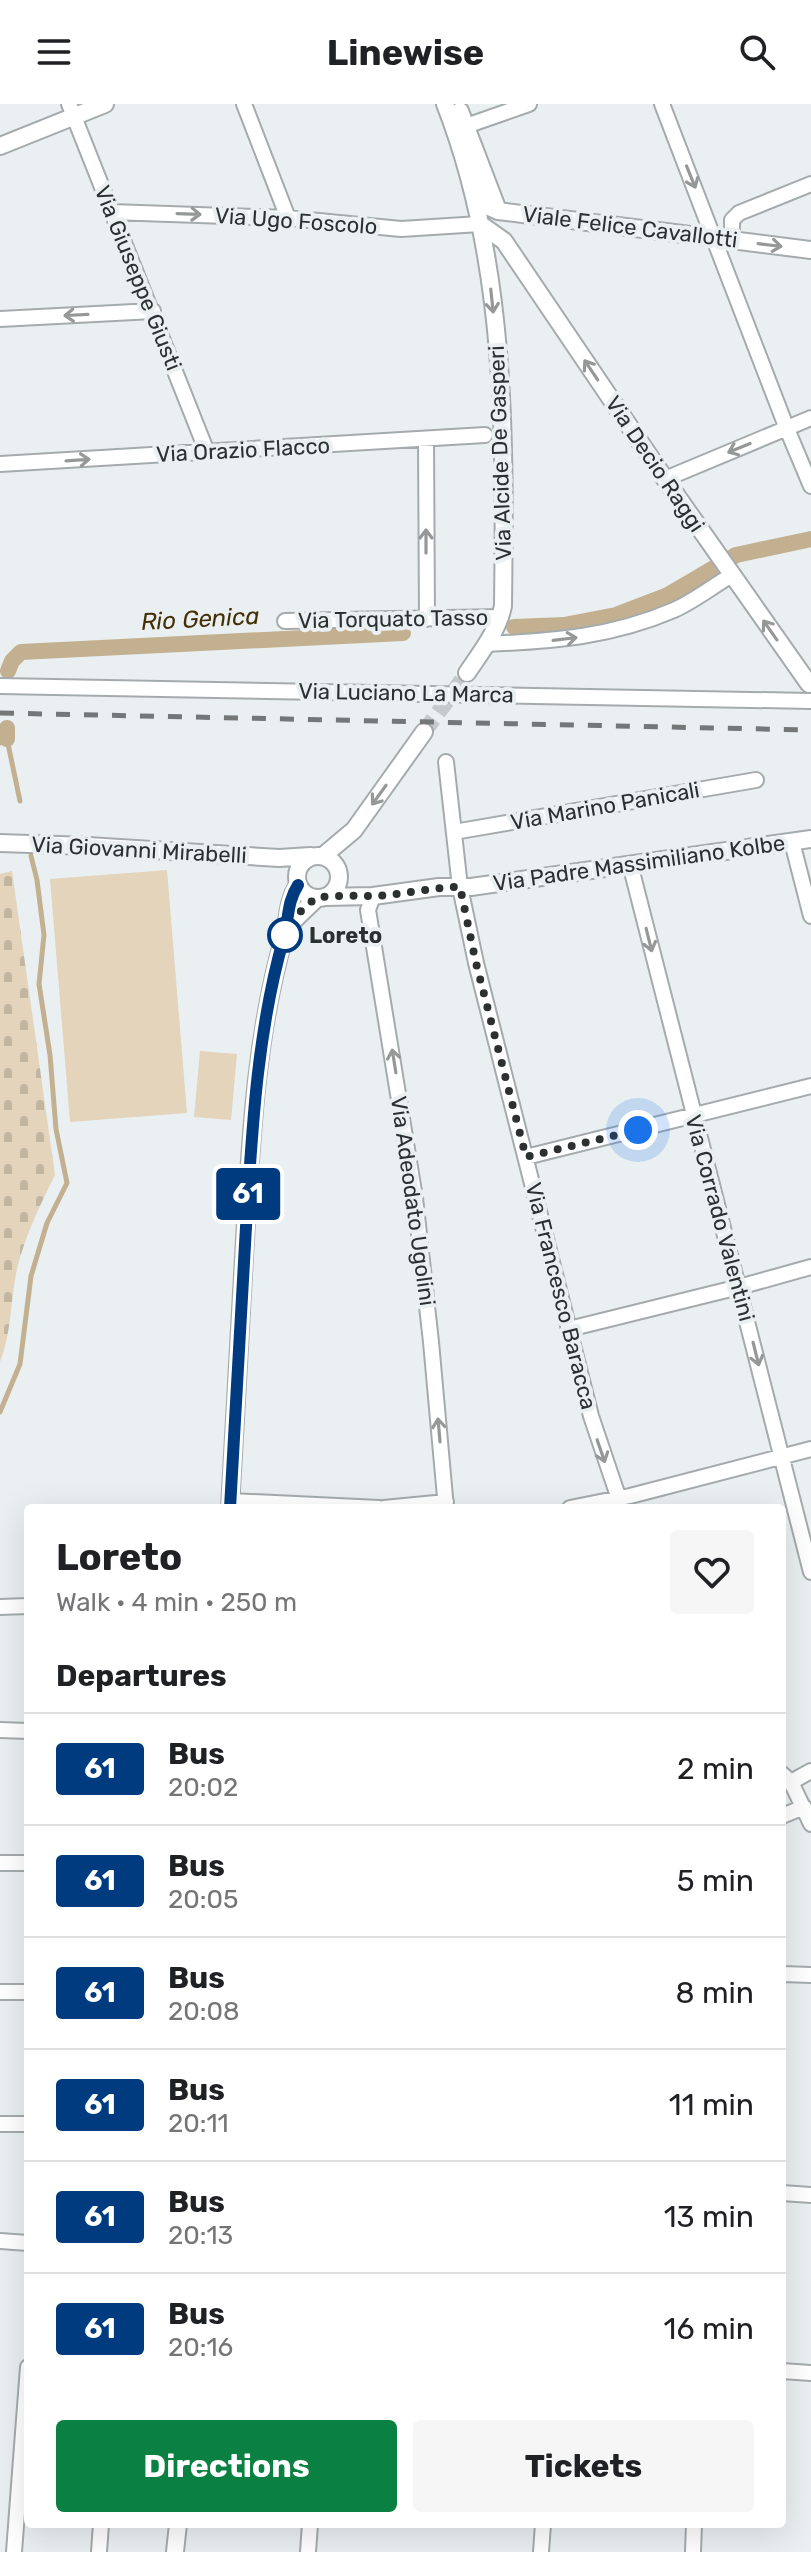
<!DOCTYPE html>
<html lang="en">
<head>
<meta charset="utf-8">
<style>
	body { margin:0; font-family:Rubik,sans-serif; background:#f6f6f6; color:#202124; height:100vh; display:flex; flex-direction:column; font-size:30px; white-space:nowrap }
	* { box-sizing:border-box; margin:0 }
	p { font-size:26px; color:#757577 }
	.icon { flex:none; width:44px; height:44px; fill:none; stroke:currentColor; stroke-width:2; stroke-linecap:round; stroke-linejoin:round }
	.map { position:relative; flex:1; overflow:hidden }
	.sheet { position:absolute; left:24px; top:1400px; width:762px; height:1024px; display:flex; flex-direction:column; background:#fff; border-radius:8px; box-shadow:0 8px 32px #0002 }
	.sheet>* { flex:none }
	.badge { padding:0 16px; border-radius:6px; font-size:28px; line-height:52px }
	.you { position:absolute; width:40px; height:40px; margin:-20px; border:6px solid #fff; border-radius:50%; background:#1a73e8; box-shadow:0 0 0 12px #1a73e833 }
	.map>.badge { position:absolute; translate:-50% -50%; box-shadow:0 0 0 4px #fff }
	h2 { padding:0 32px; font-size:30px; line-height:72px }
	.round { display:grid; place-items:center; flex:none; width:84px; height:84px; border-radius:8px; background:#f6f6f6 }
	.head { display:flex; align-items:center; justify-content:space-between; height:136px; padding:0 32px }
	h1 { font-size:38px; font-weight:700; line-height:60px }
	.button { display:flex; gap:16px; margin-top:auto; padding:16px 32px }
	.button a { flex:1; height:92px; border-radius:8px; background:#0b8043; color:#fff; font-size:32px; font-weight:700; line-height:92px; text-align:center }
	.button a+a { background:#f6f6f6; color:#202124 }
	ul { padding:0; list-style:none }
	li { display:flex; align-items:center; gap:24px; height:112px; padding:0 32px; border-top:2px solid #e0e0e0 }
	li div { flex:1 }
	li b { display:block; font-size:30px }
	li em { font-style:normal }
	li .badge { min-width:88px; font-weight:700; text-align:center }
	header { display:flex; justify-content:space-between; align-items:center; height:104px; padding:0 32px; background:#fff; font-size:36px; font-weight:700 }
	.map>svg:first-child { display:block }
	.cemetery { fill:url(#cemetery-stones) }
	.pitch { fill:#e3d4bb }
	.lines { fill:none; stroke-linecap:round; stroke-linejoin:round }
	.stream { stroke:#c3b090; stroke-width:5 }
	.canal { stroke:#c3b090; stroke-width:16 }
	.tertiary-tunnel { stroke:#c4cacb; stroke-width:16; stroke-dasharray:16 8; stroke-linecap:butt }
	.minor-casing { stroke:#a5abad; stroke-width:18 }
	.tertiary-casing { stroke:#a5abad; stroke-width:20 }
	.minor { stroke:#fff; stroke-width:14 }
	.tertiary { stroke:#fff; stroke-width:16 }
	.rail { stroke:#737778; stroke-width:5; stroke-dasharray:14 14; stroke-linecap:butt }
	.oneway { stroke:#969898 }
	.line-casing { stroke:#fff; stroke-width:18 }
	.line { stroke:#003b80; stroke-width:12 }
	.walk { stroke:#2d3030; stroke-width:8; stroke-dasharray:0 14.4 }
	.stop-dot { fill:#fff; stroke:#003b80; stroke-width:4 }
	.labels { text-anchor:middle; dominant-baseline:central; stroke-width:8; stroke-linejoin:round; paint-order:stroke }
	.street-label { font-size:22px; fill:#2d3030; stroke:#eaf0f2 }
	.stop-label { font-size:22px; font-weight:bold; fill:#2d3030; stroke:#eaf0f2; text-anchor:start }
	.water-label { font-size:24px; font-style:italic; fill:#453005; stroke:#eaf0f2 }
</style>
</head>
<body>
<header><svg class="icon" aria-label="menu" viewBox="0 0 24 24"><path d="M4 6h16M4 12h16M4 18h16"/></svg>Linewise<svg class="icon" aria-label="search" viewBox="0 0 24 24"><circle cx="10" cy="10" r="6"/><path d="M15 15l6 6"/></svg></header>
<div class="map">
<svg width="811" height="2448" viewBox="0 0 811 2448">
	<defs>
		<pattern id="cemetery-stones" width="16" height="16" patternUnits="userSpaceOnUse" patternTransform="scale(2)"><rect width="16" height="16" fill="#e3d4bb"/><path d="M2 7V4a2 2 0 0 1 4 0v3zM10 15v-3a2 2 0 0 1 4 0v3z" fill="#c3b6a1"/></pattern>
	</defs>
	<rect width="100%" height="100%" fill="#eaf0f2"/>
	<!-- cemetery -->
	<path class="cemetery" d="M 12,767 L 55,1071 C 40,1101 25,1132 17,1165 C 10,1197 12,1228 0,1258 L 0,770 Z"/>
	<!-- pitch -->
	<path class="pitch" d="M 167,766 L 187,1009 L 70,1018 L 50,775 Z
		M 200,947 L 237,950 L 231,1016 L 194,1013 Z"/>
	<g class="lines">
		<!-- stream -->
		<path class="stream" d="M 0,639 L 7,635 L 20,697
			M 0,1308 L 20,1260 L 31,1172 L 47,1119 L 67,1079 L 56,1025 L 50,951 L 39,880 L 44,831 L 37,776 L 31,752"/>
		<!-- canal -->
		<path class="canal" d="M 514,523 L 564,521 L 616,511 L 668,491 L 736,451 L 811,435
			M 8,567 L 12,557 L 21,548 L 403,529
			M 7,624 L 7,635"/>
		<!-- tertiary-tunnel -->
		<path class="tertiary-tunnel" d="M 424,628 L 467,569"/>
		<!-- minor casing -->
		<g class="minor-casing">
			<path id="minor" d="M 69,0 L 207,348
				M 244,0 L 288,114
				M 662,0 L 787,325 L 811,382
				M 466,22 L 529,0
				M 111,108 L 288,114 L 401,125 L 480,120
				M 732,136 L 732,116 L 739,109 L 811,80
				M 0,215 L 153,207
				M 426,335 L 427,515
				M 0,360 L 485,331
				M 665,375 L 811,314
				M 285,517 L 501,513
				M 487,540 C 554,537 611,533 674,506 C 694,497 713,482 732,471
				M 0,582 L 811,597
				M 446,658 L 460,783 L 476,859 L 591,1312 L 622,1404
				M 454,728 L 756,676
				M 792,738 L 811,812
				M 630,760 L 811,1468
				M 373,792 L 368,806 L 415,1094 L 431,1238 L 446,1404
				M 526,1053 L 811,982
				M 569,1225 L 739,1183 L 811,1163
				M 230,1397 L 379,1404
				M 384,1404 L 446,1398
				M 570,1404 L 630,1392 L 811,1345
				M 0,1503 L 28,1502
				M 0,1626 L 28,1627
				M 782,1670 L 791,1678 L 811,1720
				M 791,1678 L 811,1667
				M 782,1712 L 804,1703
				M 0,1759 L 28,1759
				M 782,1870 L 811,1871
				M 0,1888 L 28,1888
				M 0,2020 L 28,2020
				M 782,2089 L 811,2091
				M 0,2137 L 28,2139
				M 782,2267 L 811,2269
				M 14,2448 L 28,2263
				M 99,2448 L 101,2420
				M 308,2448 L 310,2420
				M 541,2448 L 543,2420
				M 693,2448 L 694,2420"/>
		</g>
		<!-- tertiary casing -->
		<g class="tertiary-casing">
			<path id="tertiary" d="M 445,0 C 507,158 505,334 503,502 C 498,527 481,548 467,569
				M 460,7 L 496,101
				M 0,42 L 105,0
				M 478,85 L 489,103 L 498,107 L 811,146
				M 480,120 L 504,137 L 665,375 L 809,580
				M 0,739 L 88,742 L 279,754 L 311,752
				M297 773a21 21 0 1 1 42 0a21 21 0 1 1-42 0Z
				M 323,752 L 354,726 L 424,628
				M 325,793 L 373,792 L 439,783 L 471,783 L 811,735
				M 287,823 L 317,794
				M 230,1404 C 235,1314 240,1225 245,1135 C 251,1034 256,931 284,833 C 289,814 287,798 298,781
				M 175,2448 L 178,2420"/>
		</g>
		<!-- minor -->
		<use href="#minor" class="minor"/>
		<!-- tertiary -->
		<use href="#tertiary" class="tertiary"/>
		<!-- rail -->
		<path class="rail" d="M 0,609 L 811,626"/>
	</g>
	<!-- one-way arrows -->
	<defs><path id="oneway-shaft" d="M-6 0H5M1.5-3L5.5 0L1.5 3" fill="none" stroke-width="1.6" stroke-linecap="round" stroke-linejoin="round" transform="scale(2)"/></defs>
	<g class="oneway">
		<use href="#oneway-shaft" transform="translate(691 73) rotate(68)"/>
		<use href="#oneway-shaft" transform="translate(189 110) rotate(2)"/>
		<use href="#oneway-shaft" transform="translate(770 141) rotate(7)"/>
		<use href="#oneway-shaft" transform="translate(492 197) rotate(84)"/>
		<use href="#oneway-shaft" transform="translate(76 211) rotate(177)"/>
		<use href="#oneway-shaft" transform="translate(591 266) rotate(-124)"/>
		<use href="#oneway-shaft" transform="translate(739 344) rotate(158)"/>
		<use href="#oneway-shaft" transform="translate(78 356) rotate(-4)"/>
		<use href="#oneway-shaft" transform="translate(426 437) rotate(-90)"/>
		<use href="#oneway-shaft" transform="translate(770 526) rotate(-125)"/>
		<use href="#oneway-shaft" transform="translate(565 535) rotate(-7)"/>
		<use href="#oneway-shaft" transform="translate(379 691) rotate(126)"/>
		<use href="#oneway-shaft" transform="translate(649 836) rotate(76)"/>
		<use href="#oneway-shaft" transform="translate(394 957) rotate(-99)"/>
		<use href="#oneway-shaft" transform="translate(756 1250) rotate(76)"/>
		<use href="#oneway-shaft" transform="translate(439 1326) rotate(-95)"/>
		<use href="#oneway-shaft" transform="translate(601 1347) rotate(71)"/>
	</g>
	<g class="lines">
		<!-- line casing -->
		<g class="line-casing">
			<path id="line" d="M 230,1404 C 235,1310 241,1217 246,1123 C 252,1026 257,927 284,833 C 289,814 287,798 298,781"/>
		</g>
		<!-- line -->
		<use href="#line" class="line"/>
		<!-- walk -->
		<path class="walk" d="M 285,831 C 288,819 306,800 317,794 C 325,791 363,792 373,792 C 402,791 431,783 460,783 L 476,859 L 526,1053 L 638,1026"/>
	</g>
	<!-- markers -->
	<circle class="stop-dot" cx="285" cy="831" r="16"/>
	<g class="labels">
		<!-- street labels -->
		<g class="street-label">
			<text transform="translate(296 117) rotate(4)">Via Ugo Foscolo</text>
			<text transform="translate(630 123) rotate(7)">Viale Felice Cavallotti</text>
			<text transform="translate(138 174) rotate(68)">Via Giuseppe Giusti</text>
			<text transform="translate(243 346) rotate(-3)">Via Orazio Flacco</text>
			<text transform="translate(500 349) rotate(-92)">Via Alcide De Gasperi</text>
			<text transform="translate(655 360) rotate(56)">Via Decio Raggi</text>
			<text transform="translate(393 515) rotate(-1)">Via Torquato Tasso</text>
			<text transform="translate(406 589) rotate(1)">Via Luciano La Marca</text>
			<text transform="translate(605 702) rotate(-10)">Via Marino Panicali</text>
			<text transform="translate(139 746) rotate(3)">Via Giovanni Mirabelli</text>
			<text transform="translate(639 759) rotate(-8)">Via Padre Massimiliano Kolbe</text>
			<text transform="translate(413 1097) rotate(82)">Via Adeodato Ugolini</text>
			<text transform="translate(720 1114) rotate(75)">Via Corrado Valentini</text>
			<text transform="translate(561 1192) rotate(76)">Via Francesco Baracca</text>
		</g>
		<!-- stop labels -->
		<g class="stop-label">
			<text x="309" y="831">Loreto</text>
		</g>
		<!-- water labels -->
		<g class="water-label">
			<text transform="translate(200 515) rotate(-3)">Rio Genica</text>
		</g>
	</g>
</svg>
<div class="you" style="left:638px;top:1026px"></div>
<b class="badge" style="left:248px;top:1090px;background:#003b80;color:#fff">61</b>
<section class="sheet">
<div class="head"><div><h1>Loreto</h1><p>Walk · 4 min · 250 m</p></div><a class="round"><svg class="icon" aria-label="heart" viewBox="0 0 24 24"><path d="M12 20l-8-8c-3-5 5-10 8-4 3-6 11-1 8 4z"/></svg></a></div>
<h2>Departures</h2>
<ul>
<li><span class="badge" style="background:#003b80;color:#fff">61</span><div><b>Bus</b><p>20:02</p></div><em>2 min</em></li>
<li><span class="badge" style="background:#003b80;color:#fff">61</span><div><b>Bus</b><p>20:05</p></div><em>5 min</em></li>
<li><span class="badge" style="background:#003b80;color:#fff">61</span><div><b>Bus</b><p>20:08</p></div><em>8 min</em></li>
<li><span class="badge" style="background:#003b80;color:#fff">61</span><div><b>Bus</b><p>20:11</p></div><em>11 min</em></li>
<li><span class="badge" style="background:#003b80;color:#fff">61</span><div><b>Bus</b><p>20:13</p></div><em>13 min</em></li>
<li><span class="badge" style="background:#003b80;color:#fff">61</span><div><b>Bus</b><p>20:16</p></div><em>16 min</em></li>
</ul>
<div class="button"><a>Directions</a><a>Tickets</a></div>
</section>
</div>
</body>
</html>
